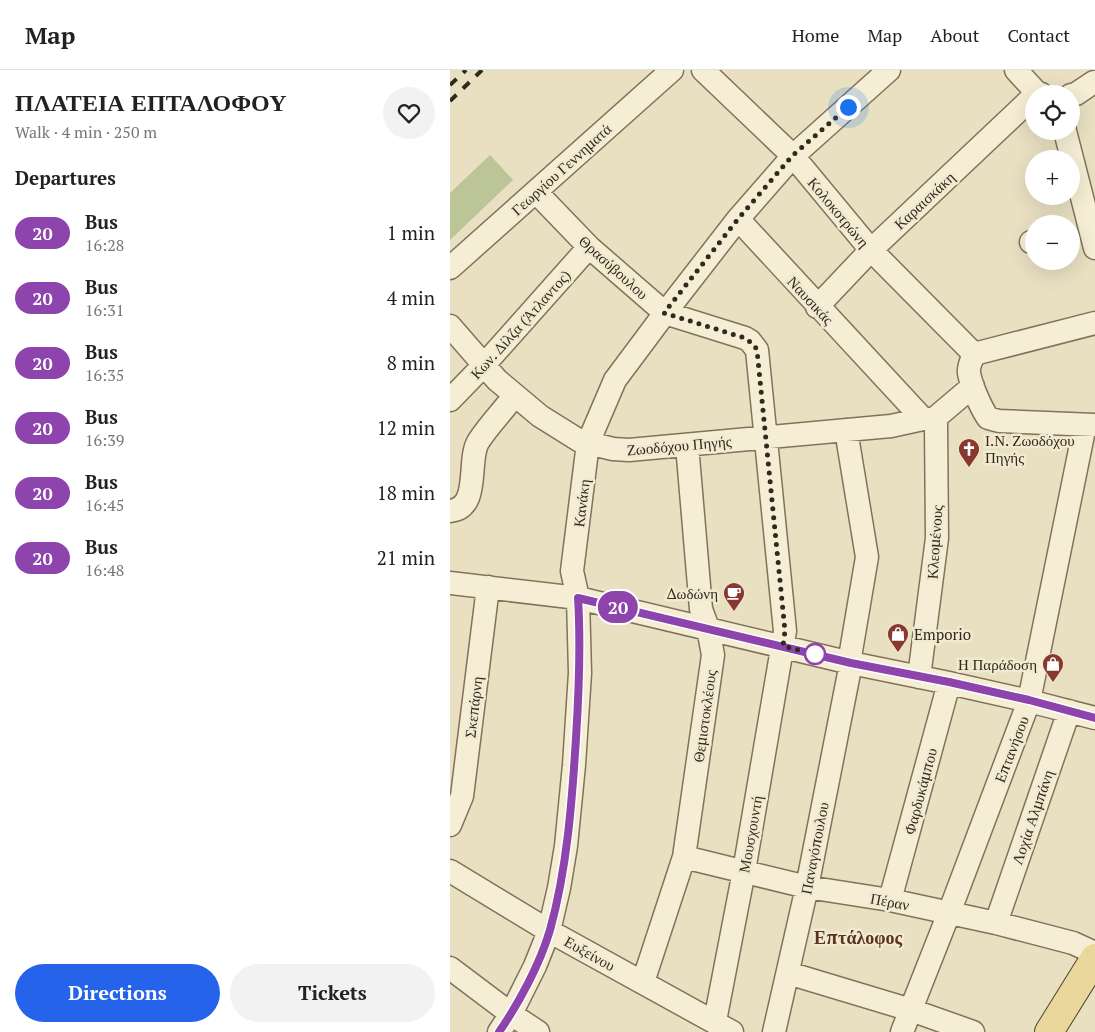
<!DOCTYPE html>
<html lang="en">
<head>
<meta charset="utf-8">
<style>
	body { margin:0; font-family:"PT Serif",serif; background:#f2f2f2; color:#222; height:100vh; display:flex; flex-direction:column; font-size:19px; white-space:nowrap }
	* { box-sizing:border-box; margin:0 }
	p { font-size:16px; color:#767676 }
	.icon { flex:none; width:28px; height:28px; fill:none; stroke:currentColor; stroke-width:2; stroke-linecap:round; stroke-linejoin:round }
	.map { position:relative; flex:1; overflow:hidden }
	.panel { display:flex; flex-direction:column; background:#fff; width:450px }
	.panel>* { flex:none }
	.badge { padding:0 10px; border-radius:16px; font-size:18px; line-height:32px }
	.controls { position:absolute; left:575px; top:15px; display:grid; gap:10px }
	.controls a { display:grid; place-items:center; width:55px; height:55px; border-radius:50%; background:#fff; box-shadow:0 5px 20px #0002; font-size:25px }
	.you { position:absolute; width:25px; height:25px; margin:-12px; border:4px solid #fff; border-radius:50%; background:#1a73e8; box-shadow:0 0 0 8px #1a73e833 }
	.map>.badge { position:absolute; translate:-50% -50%; box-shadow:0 0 0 2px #fff }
	h2 { padding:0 15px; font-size:19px; line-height:45px }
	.round { display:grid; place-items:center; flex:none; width:52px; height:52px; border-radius:26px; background:#f2f2f2 }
	.head { display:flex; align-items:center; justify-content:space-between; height:85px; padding:0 15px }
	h1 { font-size:24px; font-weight:600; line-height:38px }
	.button { display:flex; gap:10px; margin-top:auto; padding:10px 15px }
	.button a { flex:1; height:58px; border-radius:30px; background:#2563eb; color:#fff; font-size:20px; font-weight:600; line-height:58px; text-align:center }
	.button a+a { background:#f2f2f2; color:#222 }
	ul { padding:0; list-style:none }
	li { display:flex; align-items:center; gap:15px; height:65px; padding:0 15px }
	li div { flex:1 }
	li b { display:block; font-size:19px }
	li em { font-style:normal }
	li .badge { min-width:55px; font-weight:700; text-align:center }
	header { display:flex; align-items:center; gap:30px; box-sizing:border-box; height:70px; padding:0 25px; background:#fff; border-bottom:1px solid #e0e0e0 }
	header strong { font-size:24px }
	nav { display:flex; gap:28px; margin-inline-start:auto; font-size:18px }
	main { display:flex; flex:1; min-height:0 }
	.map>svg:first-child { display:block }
	.green { fill:#bcc597 }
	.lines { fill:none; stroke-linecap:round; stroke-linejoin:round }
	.minor-casing { stroke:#81725b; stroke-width:25 }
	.major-casing { stroke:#4f402f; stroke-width:30 }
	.minor { stroke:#f5eed4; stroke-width:22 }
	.major { stroke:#e9d79c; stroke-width:28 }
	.rail { stroke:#32291e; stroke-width:4; stroke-dasharray:9 9; stroke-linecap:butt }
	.line-casing { stroke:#fff; stroke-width:11 }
	.line { stroke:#8e44ad; stroke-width:8 }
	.walk { stroke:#32291e; stroke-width:5; stroke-dasharray:0 9 }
	.stop-dot { fill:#fff; stroke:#8e44ad; stroke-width:2.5 }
	.labels { text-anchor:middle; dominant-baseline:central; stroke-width:5; stroke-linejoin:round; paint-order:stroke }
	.street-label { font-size:15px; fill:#32291e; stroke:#f1ead0 }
	.poi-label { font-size:15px; fill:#32291e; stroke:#f1ead0; text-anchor:start }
	.quarter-label { font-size:18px; font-weight:bold; fill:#5a3221; stroke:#f1ead0 }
</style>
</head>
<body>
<header>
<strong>Map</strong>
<nav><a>Home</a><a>Map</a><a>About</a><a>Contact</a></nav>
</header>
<main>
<section class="panel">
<div class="head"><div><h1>ΠΛΑΤΕΙΑ ΕΠΤΑΛΟΦΟΥ</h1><p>Walk · 4 min · 250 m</p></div><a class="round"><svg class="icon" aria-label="heart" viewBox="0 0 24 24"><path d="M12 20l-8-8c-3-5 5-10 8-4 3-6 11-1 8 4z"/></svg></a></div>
<h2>Departures</h2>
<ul>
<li><span class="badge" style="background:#8e44ad;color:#fff">20</span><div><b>Bus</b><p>16:28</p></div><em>1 min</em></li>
<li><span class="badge" style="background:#8e44ad;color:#fff">20</span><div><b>Bus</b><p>16:31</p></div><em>4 min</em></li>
<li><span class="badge" style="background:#8e44ad;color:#fff">20</span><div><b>Bus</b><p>16:35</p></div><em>8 min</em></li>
<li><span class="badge" style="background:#8e44ad;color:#fff">20</span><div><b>Bus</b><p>16:39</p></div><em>12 min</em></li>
<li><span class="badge" style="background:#8e44ad;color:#fff">20</span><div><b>Bus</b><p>16:45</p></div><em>18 min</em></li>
<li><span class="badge" style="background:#8e44ad;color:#fff">20</span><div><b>Bus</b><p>16:48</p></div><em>21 min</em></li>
</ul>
<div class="button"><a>Directions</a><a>Tickets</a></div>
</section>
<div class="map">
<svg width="645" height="962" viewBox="0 0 645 962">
	<rect width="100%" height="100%" fill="#e9e0c2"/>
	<!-- green -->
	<path class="green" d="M 40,85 L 63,110 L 0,170 L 0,123 Z"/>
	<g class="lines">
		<!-- minor casing -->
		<g class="minor-casing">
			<path id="minor" d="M 253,0 L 343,86 L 421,180 L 524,284
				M 566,0 L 587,23 L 591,24
				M 621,25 L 626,24 L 644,12 L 645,13
				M 615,61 L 645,178
				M 86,122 L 139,177 L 215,243 L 295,268 L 300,271 L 307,280 L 335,561 L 294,801 L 265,951
				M 288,149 L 473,349
				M 581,172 L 584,171
				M 0,198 L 222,0
				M 367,237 L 421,180 L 584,26
				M 0,256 L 47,310 L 90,346 L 130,371 L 163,379 L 179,380 L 441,356 L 473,349 L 484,349 L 486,354 L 487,468 L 469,607
				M 524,284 C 522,290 518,296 519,303 C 521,315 531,338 538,348 L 549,351 L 645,355
				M 524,284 L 645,253
				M 0,330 L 33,296 L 139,177
				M 484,349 L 523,316
				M 396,360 L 417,487 L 399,593
				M 0,441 C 31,438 17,391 28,372 C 38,356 53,341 64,326
				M 0,513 L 128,528 L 401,593 L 499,613 L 579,631 L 645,648
				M 0,755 L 12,726 L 38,517
				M 234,787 L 357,817 L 440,830 L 546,853 L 623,873 L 645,883
				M 0,801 L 99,861 L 282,962
				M 440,830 L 499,613
				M 546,853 L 619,641
				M 0,898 L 61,944 L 88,962
				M 338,903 L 461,940 L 523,962
				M 193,912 L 234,787 L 263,585 L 258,558 L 251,539 L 237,375
				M 49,962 L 61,944 L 85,896 L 99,861 L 109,818 L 116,776 L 124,695 L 130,603 L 128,528 L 122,501 L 138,373 L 165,310 L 215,243 L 288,149 L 343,86 L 439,0
				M 324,962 L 357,817 L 401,593
				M 452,962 L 499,843 L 579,631 L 635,355"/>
		</g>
		<!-- major casing -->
		<g class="major-casing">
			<path id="major" d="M 599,962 L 645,888"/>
		</g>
		<!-- minor -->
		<use href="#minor" class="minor"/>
		<!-- major -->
		<use href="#major" class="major"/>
		<!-- rail -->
		<path class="rail" d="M 0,15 L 16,0
			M 0,31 L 32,0"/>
	</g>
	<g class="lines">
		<!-- line casing -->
		<g class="line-casing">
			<path id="line" d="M 49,962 C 69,933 90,894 100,860 C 117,799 122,732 126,668 C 129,621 131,575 128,528 L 401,593 L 499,612 L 579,630 L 645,648"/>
		</g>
		<!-- line -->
		<use href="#line" class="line"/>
		<!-- walk -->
		<path class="walk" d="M 365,584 L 333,576 L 335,561 L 307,280 L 304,275 L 295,268 L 214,243 L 288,149 L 342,86 L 398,37"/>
	</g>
	<!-- icons -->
	<defs>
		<g id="church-pin" transform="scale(1.125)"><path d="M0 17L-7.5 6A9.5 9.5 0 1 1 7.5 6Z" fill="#893831" stroke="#f1ead0"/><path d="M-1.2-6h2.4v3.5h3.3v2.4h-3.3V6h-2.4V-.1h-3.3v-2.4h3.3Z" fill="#fff"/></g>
		<g id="cafe-pin" transform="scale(1.125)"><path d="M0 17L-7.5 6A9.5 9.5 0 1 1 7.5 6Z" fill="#893831" stroke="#f1ead0"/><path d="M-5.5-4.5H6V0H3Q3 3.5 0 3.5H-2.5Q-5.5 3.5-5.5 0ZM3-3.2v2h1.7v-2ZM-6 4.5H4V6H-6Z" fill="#fff"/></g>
		<g id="shop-pin" transform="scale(1.125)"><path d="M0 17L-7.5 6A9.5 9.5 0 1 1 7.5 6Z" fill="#893831" stroke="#f1ead0"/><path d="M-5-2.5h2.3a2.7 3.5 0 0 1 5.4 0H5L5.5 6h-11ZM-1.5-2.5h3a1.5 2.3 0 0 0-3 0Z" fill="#fff"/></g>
	</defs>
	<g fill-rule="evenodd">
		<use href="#church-pin" x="519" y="379"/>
		<use href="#cafe-pin" x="284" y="523"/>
		<use href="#shop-pin" x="448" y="564"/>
		<use href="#shop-pin" x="603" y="594"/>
	</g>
	<!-- markers -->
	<circle class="stop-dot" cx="365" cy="584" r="10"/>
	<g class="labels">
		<!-- street labels -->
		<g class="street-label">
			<text transform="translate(111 99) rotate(-42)">Γεωργίου Γεννηματά</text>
			<text transform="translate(474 130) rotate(-43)">Καραισκάκη</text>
			<text transform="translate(389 142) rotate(50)">Κολοκοτρώνη</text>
			<text transform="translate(164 197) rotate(42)">Θρασύβουλου</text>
			<text transform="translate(361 230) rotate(47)">Ναυσικάς</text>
			<text transform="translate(70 254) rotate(-48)">Κων. Δίλζα (Άτλαντος)</text>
			<text transform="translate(229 375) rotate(-5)">Ζωοδόχου Πηγής</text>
			<text transform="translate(131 433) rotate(-83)">Κανάκη</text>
			<text transform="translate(484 472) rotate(-86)">Κλεομένους</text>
			<text transform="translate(23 637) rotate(-83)">Σκεπάρνη</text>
			<text transform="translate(254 646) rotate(-82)">Θεμιστοκλέους</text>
			<text transform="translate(561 679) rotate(-69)">Επτανήσου</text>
			<text transform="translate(470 721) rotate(-75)">Φαρδυκάμπου</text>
			<text transform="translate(582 747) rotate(-71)">Λοχία Αλμπάνη</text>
			<text transform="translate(300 764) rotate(-80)">Μουσχουντή</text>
			<text transform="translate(364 778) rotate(-79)">Παναγόπουλου</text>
			<text transform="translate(440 831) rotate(11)">Πέραν</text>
			<text transform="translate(140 883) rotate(29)">Ευξείνου</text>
		</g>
		<!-- poi labels -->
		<g class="poi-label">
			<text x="535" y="370">Ι.Ν. Ζωοδόχου<tspan x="535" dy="17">Πηγής</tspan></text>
			<text x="268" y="523" text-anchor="end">Δωδώνη</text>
			<text x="464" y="564">Emporio</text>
			<text x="587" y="594" text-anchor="end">Η Παράδοση</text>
		</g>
		<!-- quarter labels -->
		<g class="quarter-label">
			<text x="408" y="867">Επτάλοφος</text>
		</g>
	</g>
</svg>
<div class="controls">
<a><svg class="icon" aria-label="locate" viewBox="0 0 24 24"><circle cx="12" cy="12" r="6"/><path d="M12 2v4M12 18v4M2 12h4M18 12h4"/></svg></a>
<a>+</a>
<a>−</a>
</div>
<div class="you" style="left:398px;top:37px"></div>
<b class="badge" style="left:168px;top:537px;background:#8e44ad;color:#fff">20</b>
</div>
</main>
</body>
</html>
